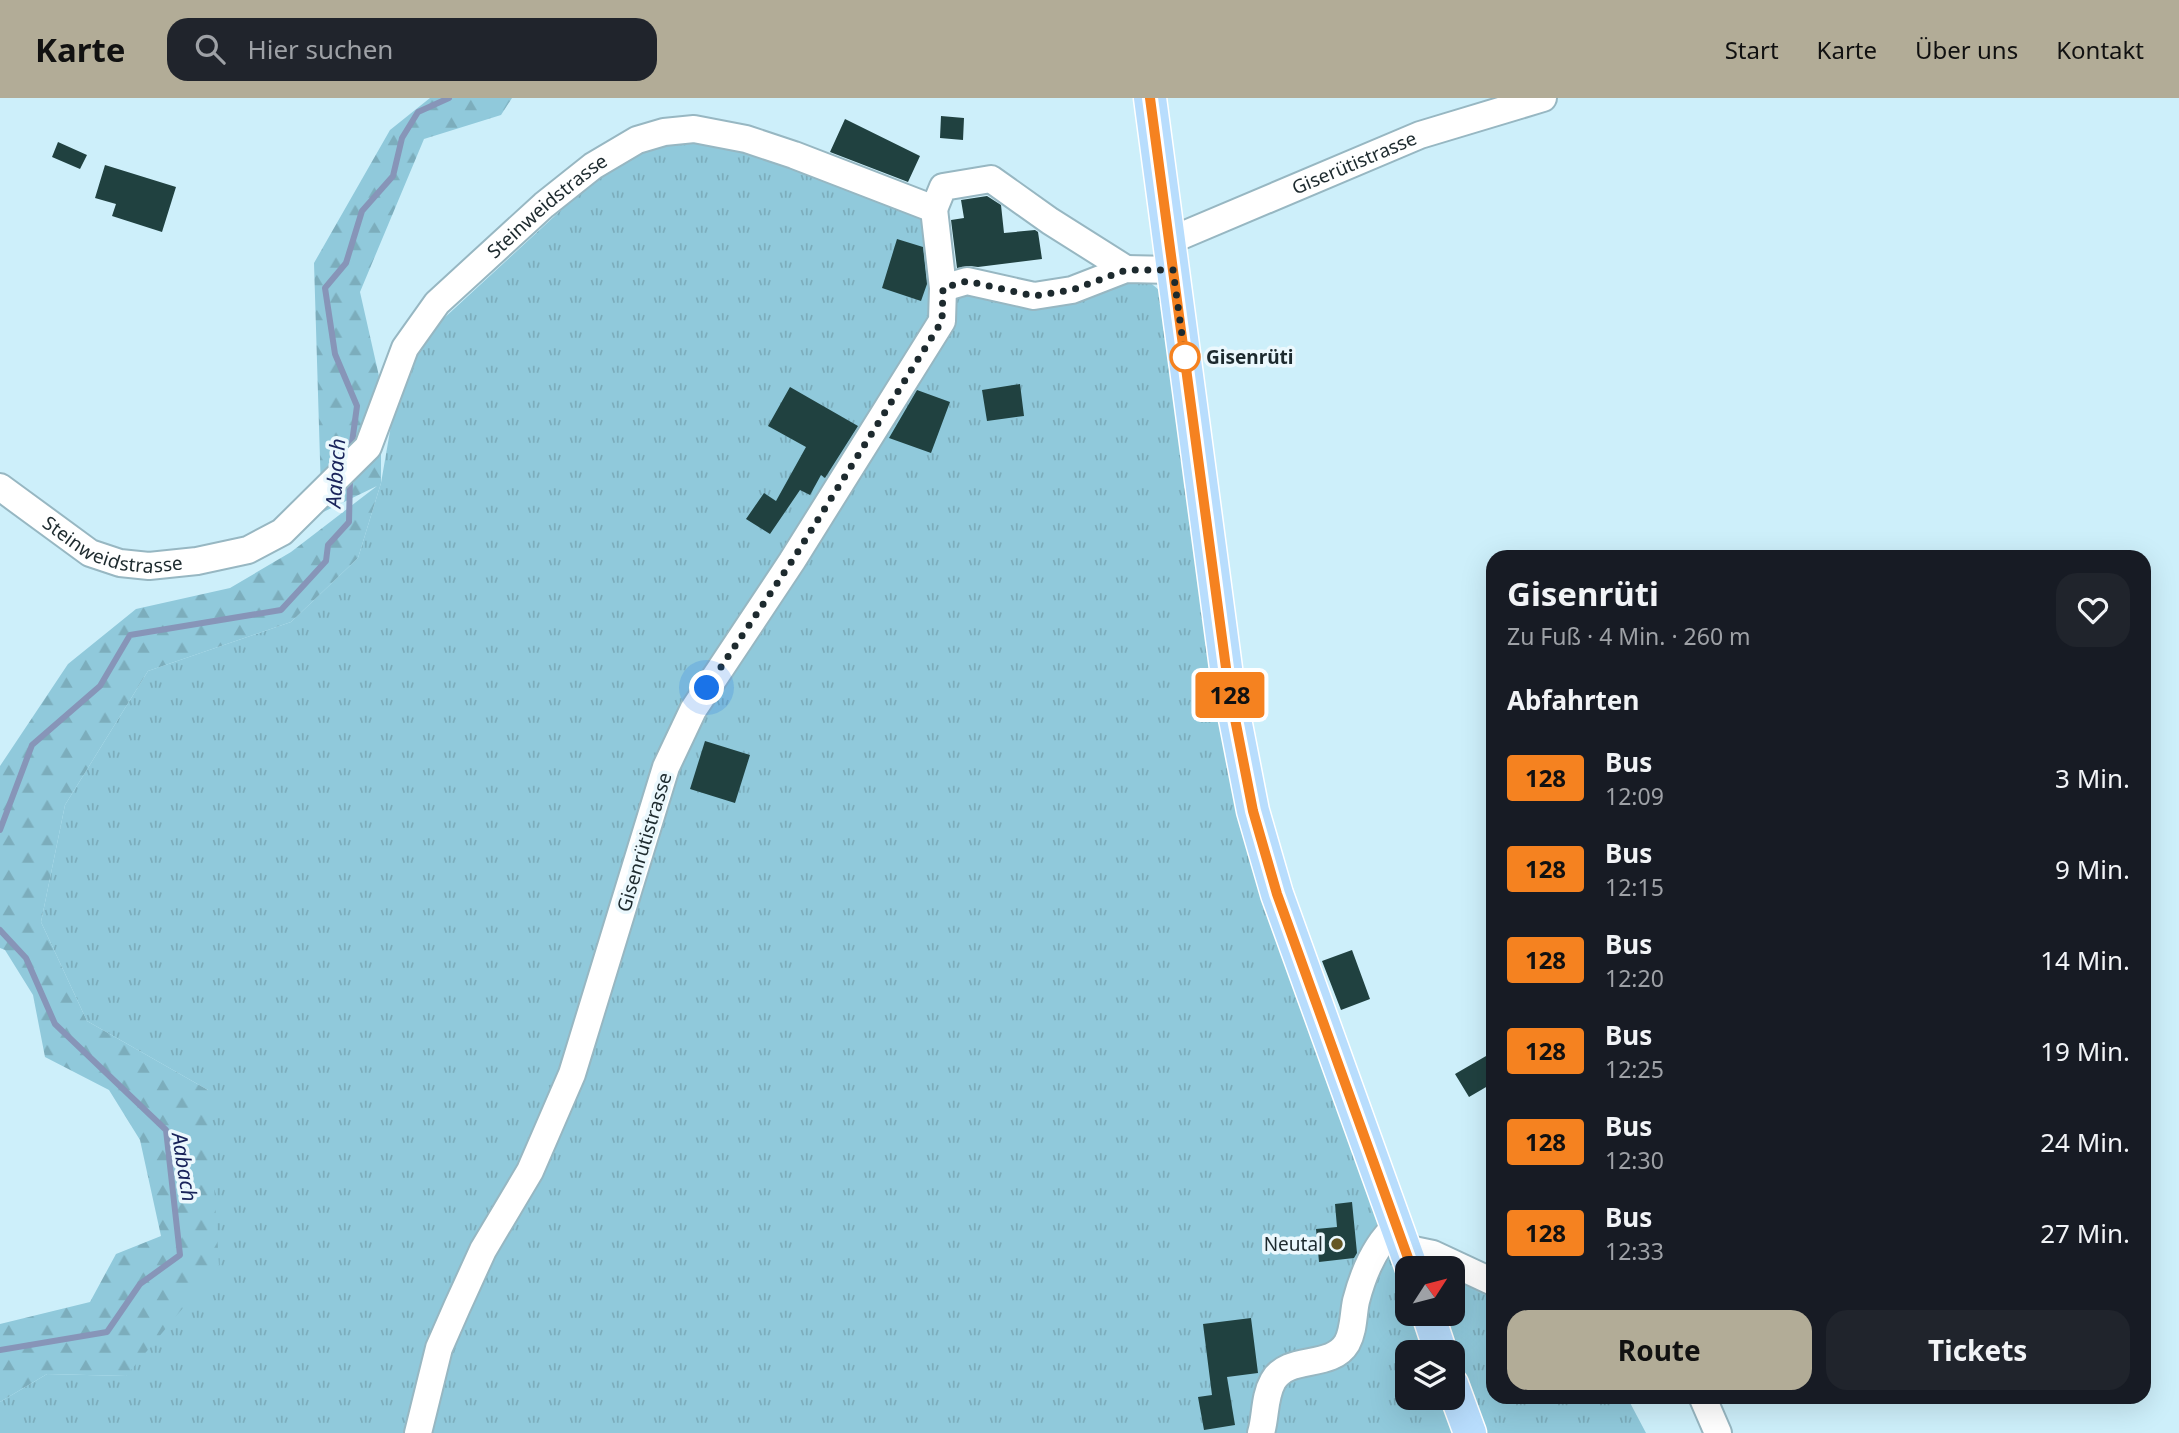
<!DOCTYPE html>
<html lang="de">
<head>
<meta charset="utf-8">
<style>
	body { margin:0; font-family:"Noto Sans",sans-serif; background:#20242c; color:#f1f3f6; height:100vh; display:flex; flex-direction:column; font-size:26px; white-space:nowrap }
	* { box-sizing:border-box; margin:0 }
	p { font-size:23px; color:#9ea1a6 }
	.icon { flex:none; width:38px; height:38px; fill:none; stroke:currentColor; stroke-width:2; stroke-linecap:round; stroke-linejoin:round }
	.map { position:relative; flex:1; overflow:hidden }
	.details { position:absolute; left:1486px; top:452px; width:665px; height:854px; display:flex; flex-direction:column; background:#171b24; border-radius:21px; box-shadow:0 7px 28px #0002 }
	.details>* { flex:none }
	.badge { padding:0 14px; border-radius:5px; font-size:24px; line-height:46px }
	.needle { width:46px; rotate:54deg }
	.controls { position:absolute; left:1395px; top:1158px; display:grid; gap:14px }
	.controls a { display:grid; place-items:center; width:70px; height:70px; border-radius:14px; background:#171b24; box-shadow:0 7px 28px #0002; font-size:35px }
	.you { position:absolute; width:35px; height:35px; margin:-18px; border:5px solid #fff; border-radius:50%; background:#1a73e8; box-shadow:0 0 0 10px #1a73e833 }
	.map>.badge { position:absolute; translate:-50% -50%; box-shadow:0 0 0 4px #fff }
	h2 { padding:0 21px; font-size:26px; line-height:63px }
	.round { display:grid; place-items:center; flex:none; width:74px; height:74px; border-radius:21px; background:#20242c }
	.overview { display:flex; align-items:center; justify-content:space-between; height:119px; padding:0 21px }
	h1 { font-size:33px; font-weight:700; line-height:52px }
	.action { display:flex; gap:14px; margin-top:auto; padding:14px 21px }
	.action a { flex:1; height:80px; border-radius:21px; background:#b2ac97; color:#111; font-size:28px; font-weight:700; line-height:80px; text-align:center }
	.action a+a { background:#20242c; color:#f1f3f6 }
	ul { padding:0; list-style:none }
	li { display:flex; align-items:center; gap:21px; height:91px; padding:0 21px }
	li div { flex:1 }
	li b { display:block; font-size:26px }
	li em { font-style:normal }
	li .badge { min-width:77px; font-weight:700; text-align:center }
	header { display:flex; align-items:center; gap:42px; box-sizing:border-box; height:98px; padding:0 35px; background:#b2ac97; color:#111 }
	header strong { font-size:33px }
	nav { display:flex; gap:38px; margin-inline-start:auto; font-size:24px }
	.search { width:490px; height:63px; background:#20242c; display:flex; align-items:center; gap:18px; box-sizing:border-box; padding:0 24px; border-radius:21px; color:#9ea1a6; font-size:26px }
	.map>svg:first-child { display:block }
	.grass { fill:url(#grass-tufts) }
	.forest { fill:url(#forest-firs) }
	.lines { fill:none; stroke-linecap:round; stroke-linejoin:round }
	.stream { stroke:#8795b8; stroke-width:6 }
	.building { fill:#204140 }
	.minor-casing { stroke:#97b7c2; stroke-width:30 }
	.major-casing { stroke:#fff; stroke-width:35 }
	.minor { stroke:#fff; stroke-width:26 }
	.major { stroke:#b8ddfd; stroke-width:32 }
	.line-casing { stroke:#fff; stroke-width:16 }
	.line { stroke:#f58220; stroke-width:10 }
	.walk { stroke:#1d2a2e; stroke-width:7; stroke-dasharray:0 12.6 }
	.stop-dot { fill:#fff; stroke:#f58220; stroke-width:3.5 }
	.poi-dot { fill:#655623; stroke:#ebf8fd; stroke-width:2.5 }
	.labels { text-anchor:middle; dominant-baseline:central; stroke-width:7; stroke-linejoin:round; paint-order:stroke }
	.street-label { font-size:19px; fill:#1d2a2e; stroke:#ebf8fd }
	.stop-label { font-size:19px; font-weight:bold; fill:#1d2a2e; stroke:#ebf8fd; text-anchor:start }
	.poi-label { font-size:19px; fill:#1d2a2e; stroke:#ebf8fd; text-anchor:end }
	.water-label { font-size:21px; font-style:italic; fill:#19235a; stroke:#ebf8fd }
</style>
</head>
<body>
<header>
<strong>Karte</strong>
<div class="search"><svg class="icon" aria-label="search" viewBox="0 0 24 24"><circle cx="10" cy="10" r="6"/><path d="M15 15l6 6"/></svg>Hier suchen</div>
<nav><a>Start</a><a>Karte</a><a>Über uns</a><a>Kontakt</a></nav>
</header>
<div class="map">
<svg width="2179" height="1335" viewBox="0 0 2179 1335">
	<defs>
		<pattern id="grass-tufts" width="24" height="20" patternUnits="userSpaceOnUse" patternTransform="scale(1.75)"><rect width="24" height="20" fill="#90c9db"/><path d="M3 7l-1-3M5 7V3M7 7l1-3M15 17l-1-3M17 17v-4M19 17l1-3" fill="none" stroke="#7cadbc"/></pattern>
		<pattern id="forest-firs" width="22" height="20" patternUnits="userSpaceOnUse" patternTransform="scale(1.75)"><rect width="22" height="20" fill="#90c9db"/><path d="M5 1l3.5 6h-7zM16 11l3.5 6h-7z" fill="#7cadbc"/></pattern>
	</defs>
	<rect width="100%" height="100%" fill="#cdeffa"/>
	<!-- grass -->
	<path class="grass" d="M 694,31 L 934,111 L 944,190 L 1072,192 L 1126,171 L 1147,182 L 1165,197 L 1228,585 L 1407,1178 L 1407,1216 L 1420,1216 L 1432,1255 L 1407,1255 L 1407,1300 L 1448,1300 L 1459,1335 L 0,1335 L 0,1304 L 47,1276 L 126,1278 L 208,992 L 87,923 L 41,824 L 65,707 L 148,573 L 291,524 L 358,460 L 381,385 L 403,258 L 637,42 Z
		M 1453,1171 L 1493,1188 L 1493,1298 L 1627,1299 L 1646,1335 L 1482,1335 L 1441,1216 L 1452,1216 Z"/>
	<!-- forest -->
	<path class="forest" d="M 430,0 L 512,0 L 501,17 L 424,41 L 360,194 L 381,287 L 381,385 L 358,460 L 291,524 L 148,573 L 65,707 L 41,824 L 87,923 L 208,992 L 219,1167 L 126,1278 L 47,1276 L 0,1304 L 0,1226 L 90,1204 L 116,1156 L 161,1138 L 140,1042 L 109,992 L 45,959 L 33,897 L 5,852 L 0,850 L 0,668 L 68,566 L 136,511 L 230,490 L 291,454 L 377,388 L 282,434 L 321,394 L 314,165 L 390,32 Z"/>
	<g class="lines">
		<!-- stream -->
		<path class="stream" d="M 351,352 L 357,308 L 335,256 L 325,190 L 346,165 L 362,113 L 393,78 L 402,40 L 418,14 L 449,0
			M 0,732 L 32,647 L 100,588 L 130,537 L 281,512 L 326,463 L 328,447 L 349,424 L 350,380
			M 0,832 L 26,860 L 55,926 L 166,1032 L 180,1157 L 140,1186 L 107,1234 L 0,1252"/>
	</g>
	<!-- building -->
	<path class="building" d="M 941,18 L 964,20 L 963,42 L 940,40 Z
		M 845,21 L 920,58 L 908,84 L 830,54 Z
		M 58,44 L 87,57 L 80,71 L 52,59 Z
		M 105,67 L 176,89 L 162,134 L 112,118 L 116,106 L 95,100 Z
		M 987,98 L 1001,107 L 1004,135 L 1035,132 L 1038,134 L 1042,161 L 978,169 L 970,168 L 957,170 L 951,122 L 964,120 L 961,102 Z
		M 897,141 L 923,149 L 927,186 L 921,203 L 882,190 Z
		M 1020,286 L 1024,318 L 987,323 L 982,292 Z
		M 790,289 L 858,328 L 825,380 L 821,377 L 810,397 L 800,392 L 770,436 L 746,421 L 764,395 L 776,403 L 806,349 L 768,328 Z
		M 917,292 L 950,304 L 931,355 L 889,340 Z
		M 705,643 L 750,657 L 735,705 L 690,691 Z
		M 1352,852 L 1370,901 L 1341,912 L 1322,863 Z
		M 1493,954 L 1493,985 L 1469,999 L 1455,976 Z
		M 1352,1104 L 1357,1155 L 1354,1160 L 1319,1164 L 1316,1131 L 1337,1129 L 1335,1106 Z
		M 1251,1220 L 1258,1275 L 1227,1279 L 1235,1327 L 1204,1332 L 1198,1299 L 1212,1297 L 1203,1226 Z"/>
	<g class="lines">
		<!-- minor casing -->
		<g class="minor-casing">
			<g id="minor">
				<path d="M 934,111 L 943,89 L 991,81 L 1050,123 L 1126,171"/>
				<path id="s1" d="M 1169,143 L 1420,37 L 1543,0"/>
				<path d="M 943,190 L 967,183 L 1034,198 L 1072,192 L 1126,171 L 1173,172"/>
				<path id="s2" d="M 0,389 L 90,455 L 120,465 L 149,468 L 197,463 L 248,452 L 282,434 L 368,349 L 405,250 L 437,205 L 544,107 L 593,68 L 637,42 L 664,34 L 694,31 L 746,41 L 794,57 L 934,111 L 943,190 L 942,223 L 792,463 L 693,612 L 666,669 L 572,976 L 530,1073 L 483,1152 L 457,1209 L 439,1250 L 418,1335"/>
				<path d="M 1404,1150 L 1433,1156 L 1493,1184"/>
				<path d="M 1702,1298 L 1718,1335"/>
				<path d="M 1261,1335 C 1266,1318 1264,1299 1273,1283 C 1288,1256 1331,1272 1347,1245 C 1354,1232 1353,1217 1356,1203 C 1363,1176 1375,1147 1396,1128"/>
			</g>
		</g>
		<!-- major casing -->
		<g class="major-casing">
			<path id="major" d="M 1150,0 L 1228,585 L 1253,713 L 1277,796 L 1412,1171
				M 1428,1216 L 1441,1255
				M 1452,1286 L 1470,1335"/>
		</g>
		<!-- minor -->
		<use href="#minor" class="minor"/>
		<!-- major -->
		<use href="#major" class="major"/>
	</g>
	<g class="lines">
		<!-- line casing -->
		<g class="line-casing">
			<path id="line" d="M 1150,0 L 1228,585 L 1253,713 L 1277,796 L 1412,1171"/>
		</g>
		<!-- line -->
		<use href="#line" class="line"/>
		<!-- walk -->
		<path class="walk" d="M 707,590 L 792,463 L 942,223 L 943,190 L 967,183 L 1034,198 L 1072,192 L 1126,172 L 1173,172 L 1185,259"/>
	</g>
	<!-- markers -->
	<circle class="stop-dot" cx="1185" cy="259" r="14"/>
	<circle class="poi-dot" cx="1337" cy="1146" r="7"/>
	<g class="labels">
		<!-- street labels -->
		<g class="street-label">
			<text stroke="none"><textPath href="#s1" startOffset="201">Giserütistrasse</textPath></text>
			<text stroke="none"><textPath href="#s2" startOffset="740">Steinweidstrasse</textPath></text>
			<text stroke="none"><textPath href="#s2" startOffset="131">Steinweidstrasse</textPath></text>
			<text transform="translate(644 744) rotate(-73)">Gisenrütistrasse</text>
		</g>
		<!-- stop labels -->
		<g class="stop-label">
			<text x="1206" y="259">Gisenrüti</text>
		</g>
		<!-- poi labels -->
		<g class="poi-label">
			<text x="1323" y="1146">Neutal</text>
		</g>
		<!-- water labels -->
		<g class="water-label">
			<text transform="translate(335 375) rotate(-86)">Aabach</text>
			<text transform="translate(185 1069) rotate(81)">Aabach</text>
		</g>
	</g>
</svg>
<div class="controls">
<a><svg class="needle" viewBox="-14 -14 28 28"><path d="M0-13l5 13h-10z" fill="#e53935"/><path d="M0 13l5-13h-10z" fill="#9ea1a6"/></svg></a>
<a><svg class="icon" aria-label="layers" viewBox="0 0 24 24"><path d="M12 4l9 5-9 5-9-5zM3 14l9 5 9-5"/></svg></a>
</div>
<div class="you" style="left:707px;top:590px"></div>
<b class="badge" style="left:1230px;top:597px;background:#f58220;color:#111">128</b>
<section class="details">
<div class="overview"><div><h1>Gisenrüti</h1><p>Zu Fuß · 4 Min. · 260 m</p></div><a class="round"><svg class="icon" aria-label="heart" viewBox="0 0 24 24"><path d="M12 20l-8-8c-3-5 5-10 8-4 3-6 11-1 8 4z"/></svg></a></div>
<h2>Abfahrten</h2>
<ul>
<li><span class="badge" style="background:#f58220;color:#111">128</span><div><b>Bus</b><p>12:09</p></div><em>3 Min.</em></li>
<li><span class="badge" style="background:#f58220;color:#111">128</span><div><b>Bus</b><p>12:15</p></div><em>9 Min.</em></li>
<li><span class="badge" style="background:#f58220;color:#111">128</span><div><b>Bus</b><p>12:20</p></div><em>14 Min.</em></li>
<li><span class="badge" style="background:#f58220;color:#111">128</span><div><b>Bus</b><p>12:25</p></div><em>19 Min.</em></li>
<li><span class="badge" style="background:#f58220;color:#111">128</span><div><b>Bus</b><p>12:30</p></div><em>24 Min.</em></li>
<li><span class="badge" style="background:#f58220;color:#111">128</span><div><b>Bus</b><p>12:33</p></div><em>27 Min.</em></li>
</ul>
<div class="action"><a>Route</a><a>Tickets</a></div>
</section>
</div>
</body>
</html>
